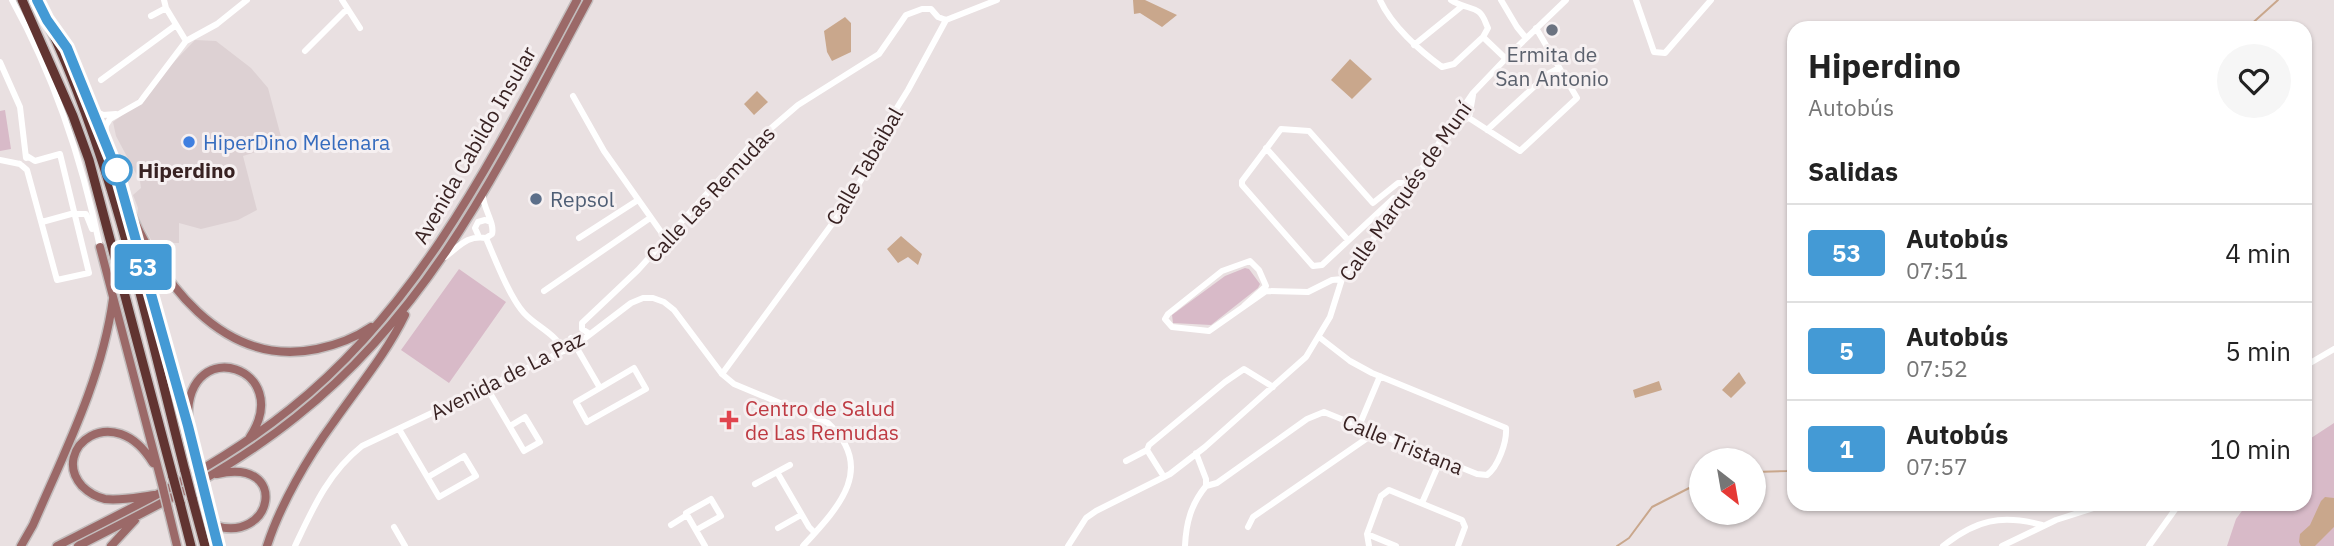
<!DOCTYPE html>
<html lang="es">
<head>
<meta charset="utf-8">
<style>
	body { margin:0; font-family:"IBM Plex Sans",sans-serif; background:#f6f6f6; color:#222; height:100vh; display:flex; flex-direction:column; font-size:26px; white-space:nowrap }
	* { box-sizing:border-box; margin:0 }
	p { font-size:23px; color:#767676 }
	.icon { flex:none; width:38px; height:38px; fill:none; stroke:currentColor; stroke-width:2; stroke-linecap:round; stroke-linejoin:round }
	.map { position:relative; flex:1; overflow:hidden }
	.drawer { position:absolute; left:1787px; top:21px; width:525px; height:490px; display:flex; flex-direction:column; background:#fff; border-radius:21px; box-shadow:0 2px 5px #0004 }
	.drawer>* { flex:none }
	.badge { padding:0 14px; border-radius:5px; font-size:24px; line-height:46px }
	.needle { width:46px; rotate:149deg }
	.controls { position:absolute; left:1689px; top:448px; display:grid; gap:14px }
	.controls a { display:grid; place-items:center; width:77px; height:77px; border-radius:50%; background:#fff; box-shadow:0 2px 5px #0004; font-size:35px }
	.map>.badge { position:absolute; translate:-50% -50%; box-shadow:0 0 0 4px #fff }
	h2 { padding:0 21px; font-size:26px; line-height:63px }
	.round { display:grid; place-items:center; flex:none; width:74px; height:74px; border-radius:37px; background:#f6f6f6 }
	.summary { display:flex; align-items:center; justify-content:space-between; height:119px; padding:0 21px }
	h1 { font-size:33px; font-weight:700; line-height:52px }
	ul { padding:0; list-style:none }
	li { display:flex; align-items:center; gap:21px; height:98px; padding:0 21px; border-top:2px solid #e0e0e0 }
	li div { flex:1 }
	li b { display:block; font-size:26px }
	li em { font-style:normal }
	li .badge { min-width:77px; font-weight:700; text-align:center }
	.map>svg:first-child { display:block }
	.built { fill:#ddd1d3 }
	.green { fill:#d8bac8 }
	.water { fill:#c9a78c }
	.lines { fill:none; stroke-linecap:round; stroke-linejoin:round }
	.stream { stroke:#c9a78c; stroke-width:2 }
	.major-casing { stroke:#c3bdbd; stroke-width:11 }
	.highway-casing { stroke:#c3bdbd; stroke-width:12 }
	.minor { stroke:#fff; stroke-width:6 }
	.major { stroke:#9b6968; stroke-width:8 }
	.highway { stroke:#613431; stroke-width:9 }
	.major-bridge-casing { stroke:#c3bdbd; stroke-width:11; stroke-linecap:butt }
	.highway-bridge-casing { stroke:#c3bdbd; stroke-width:12; stroke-linecap:butt }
	.major-bridge { stroke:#9b6968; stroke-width:8 }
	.highway-bridge { stroke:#613431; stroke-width:9 }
	.line-casing { stroke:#fff; stroke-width:16 }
	.line { stroke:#449ad5; stroke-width:10 }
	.worship-dot { fill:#6b7280; stroke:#f6f0f1; stroke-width:2.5 }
	.shop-dot { fill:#3f7fe0; stroke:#f6f0f1; stroke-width:2.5 }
	.stop-dot { fill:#fff; stroke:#449ad5; stroke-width:3.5 }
	.service-dot { fill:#5c6f8a; stroke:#f6f0f1; stroke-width:2.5 }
	.health-dot { fill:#e0444e; stroke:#f6f0f1; stroke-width:2.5 }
	.labels { text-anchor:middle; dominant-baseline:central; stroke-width:6; stroke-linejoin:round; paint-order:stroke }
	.worship-label { font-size:21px; fill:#5b616d; stroke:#f6f0f1 }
	.shop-label { font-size:21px; fill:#366cbe; stroke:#f6f0f1; text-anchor:start }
	.street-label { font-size:21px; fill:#382222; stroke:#f6f0f1 }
	.stop-label { font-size:21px; font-weight:bold; fill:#382222; stroke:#f6f0f1; text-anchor:start }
	.service-label { font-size:21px; fill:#4e5e75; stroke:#f6f0f1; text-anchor:start }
	.health-label { font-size:21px; fill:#be3a42; stroke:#f6f0f1; text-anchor:start }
</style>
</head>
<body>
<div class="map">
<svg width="2334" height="546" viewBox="0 0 2334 546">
	<rect width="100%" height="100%" fill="#e9e0e1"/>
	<!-- built -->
	<path class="built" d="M 195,40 L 216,41 L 251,68 L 268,88 L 283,144 L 243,156 L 257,210 L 238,220 L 201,229 L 179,223 L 179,243 L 153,243 L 137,216 L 138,208 L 133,195 L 141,188 L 140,181 L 116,136 L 113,122 L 124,114 Z"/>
	<!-- green -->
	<path class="green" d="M 5,110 L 11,149 L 0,151 L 0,111 Z
		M 1245,268 L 1249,269 L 1260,284 L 1258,288 L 1211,325 L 1173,323 L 1172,315 L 1225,276 Z
		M 459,269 L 506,302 L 449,383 L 401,350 Z
		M 2334,423 L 2334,546 L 2227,546 L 2236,519 L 2247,504 L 2305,504 L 2305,442 Z"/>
	<!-- water -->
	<path class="water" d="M 1133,0 L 1145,0 L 1177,15 L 1162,27 L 1140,13 L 1134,14 Z
		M 845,17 L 851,23 L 851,52 L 832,61 L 827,52 L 824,31 Z
		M 1350,59 L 1372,79 L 1352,99 L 1331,80 Z
		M 757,91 L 768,102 L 754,115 L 744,104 Z
		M 901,236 L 922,254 L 918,265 L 908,257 L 898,263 L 887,249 Z
		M 1739,372 L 1746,383 L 1731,398 L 1722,390 Z
		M 1659,381 L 1662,390 L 1635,398 L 1633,390 Z
		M 2325,497 L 2334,498 L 2334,527 L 2315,546 L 2301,546 L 2299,542 L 2300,534 L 2310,525 L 2321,501 Z"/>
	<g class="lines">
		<!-- stream -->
		<path class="stream" d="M 2247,28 L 2278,0
			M 1754,472 L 1787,471 L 1794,468
			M 1617,546 L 1629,538 L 1652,507 L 1701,482"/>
		<!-- major casing -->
		<g class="major-casing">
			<path id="major" d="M 105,139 L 126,206
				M 126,202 C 158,279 222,369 317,349 C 336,345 355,338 371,327
				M 131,225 L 198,465
				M 100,247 L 162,484
				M 188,416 C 188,333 295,368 250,437
				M 153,463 C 114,398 49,449 82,486 C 88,492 96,497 105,499 C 121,501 138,497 154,495
				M 204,491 L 218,546
				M 168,509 L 177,546
				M 213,525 C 273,546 291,457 217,474
				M 21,546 L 33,525 C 65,451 102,379 113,299
				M 57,546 C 138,505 219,466 290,409 C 424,303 498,147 577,0
				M 78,546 C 153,508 230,470 296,417 C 437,305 505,154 588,0
				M 111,546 L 135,520
				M 267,546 C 280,505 308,457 333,423 C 358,387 386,354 405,315"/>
		</g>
		<!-- highway casing -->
		<g class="highway-casing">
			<path id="highway" d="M 22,0 L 73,116 L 89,160 L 173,477
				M 37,0 C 111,147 144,312 185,471
				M 58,36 L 67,48 L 105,139
				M 192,498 L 205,546
				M 180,503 L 191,546"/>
		</g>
		<!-- minor -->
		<path class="minor" d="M 12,0 C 55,78 82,160 100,247
			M 164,0 L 166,8 L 186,41
			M 342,0 L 360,28
			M 1380,0 C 1391,25 1420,51 1442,67 L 1454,64 L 1483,37 L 1505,58
			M 1451,0 C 1461,7 1473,7 1479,12 C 1484,16 1485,22 1488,28 L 1483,37
			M 1501,0 L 1517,27 L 1526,38
			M 1636,0 L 1654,52 L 1665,53 L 1711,0
			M 151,16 L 166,8
			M 946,20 L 997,0
			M 1414,45 L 1461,7
			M 305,51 L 347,9
			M 0,62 L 20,107 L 26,158
			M 101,80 L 176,25
			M 573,96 L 604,151 L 666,239
			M 93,110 L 103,115 L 116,114
			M 1469,118 L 1520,151 L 1577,98 L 1536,28
			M 1453,124 L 1469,118 L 1473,95
			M 1487,130 L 1548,74 L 1559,68
			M 105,137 L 106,125 L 110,119 L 140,102 L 186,41 L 217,24 L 247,0
			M 1266,148 L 1348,240
			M 0,160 L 20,164
			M 20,164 L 27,170 L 57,280 L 89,273 L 60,154 L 35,161 L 27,156
			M 1402,199 L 1394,198 L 1322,265 L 1313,266 L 1242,185 L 1242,181 L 1281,129 L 1309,131 L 1373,203 L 1398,183 L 1413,183
			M 42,222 L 71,214 L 86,214 L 92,229
			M 479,237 L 475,228 L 478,222 L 485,220 L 491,222
			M 486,238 C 495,259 510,298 524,313 C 537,327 555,333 564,351
			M 579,238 L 638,200
			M 445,257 C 460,246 467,235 486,238 L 492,234 C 495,224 484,209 483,197
			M 544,291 L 650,218
			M 1244,306 L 1266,286 L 1259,270 L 1250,261 L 1222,271 L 1168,314 L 1165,319 L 1172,327 L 1209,331 L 1266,291 L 1308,292 L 1332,280 L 1342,279
			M 590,334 L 582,329 L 582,323 L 638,270 L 748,148 L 798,105 L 879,54 L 906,15 L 922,9 L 931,9 L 938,17 L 946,20
			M 571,338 L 600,388 L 576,402 L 587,422 L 646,389 L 634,368 L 600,388
			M 2305,366 L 2334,349
			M 722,374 L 846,205 L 861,180 L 890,119 L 908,90 L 946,20
			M 487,388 L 524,451 L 540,442 L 525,417 L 510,426
			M 1359,426 L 1380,376
			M 399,429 L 439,497 L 476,476 L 464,456 L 428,477
			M 1147,450 L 1164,477
			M 1196,453 L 1206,479 L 1206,486
			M 1126,461 L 1147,450 L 1149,445 L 1225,382 L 1244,369 L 1273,387
			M 777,472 L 809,527 L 815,533
			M 755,484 L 790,465
			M 1206,486 L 1217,483 L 1307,419 L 1324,412 L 1477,474 L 1487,475 C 1498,467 1507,442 1506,428 L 1372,373 L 1350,361 L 1319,337
			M 1422,503 L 1441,459
			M 671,525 L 687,515
			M 394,527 L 405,546
			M 1248,527 L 1253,517 L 1376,432
			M 778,528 L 801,515
			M 696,530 L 721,516 L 711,499 L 686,513 L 705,546
			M 1367,534 L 1369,546
			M 295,546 C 313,508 328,473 362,446 L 576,345 L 631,303 L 643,298 L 653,298 L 664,302 L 674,310 L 722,374 L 734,384 L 828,423 C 877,468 838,508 803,546
			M 1068,546 L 1086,518 L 1096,511 L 1170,474 L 1205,447 L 1306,357 L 1330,317 L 1342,279 L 1378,233 L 1473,93 L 1513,51 L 1566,0
			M 1185,546 C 1186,523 1191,504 1206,486
			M 1396,546 L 1367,534 L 1381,496 L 1389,490 L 1462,520 L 1465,527 L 1458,546
			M 1943,546 C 1976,520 2001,514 2042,525
			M 2002,546 L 2056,520 L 2106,504
			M 2149,546 L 2179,504"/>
		<!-- major -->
		<use href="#major" class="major"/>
		<!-- highway -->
		<use href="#highway" class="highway"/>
		<!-- major-bridge casing -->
		<g class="major-bridge-casing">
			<path id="major-bridge" d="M 198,465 L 204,491
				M 162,484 L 168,509"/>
		</g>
		<!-- highway-bridge casing -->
		<g class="highway-bridge-casing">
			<path id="highway-bridge" d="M 185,471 L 192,498
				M 173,477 L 180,503"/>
		</g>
		<!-- major-bridge -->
		<use href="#major-bridge" class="major-bridge"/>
		<!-- highway-bridge -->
		<use href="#highway-bridge" class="highway-bridge"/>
	</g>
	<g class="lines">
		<!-- line casing -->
		<g class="line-casing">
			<path id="line" d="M 37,0 L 47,20 L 67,48 L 116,169 L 188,426 L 218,546"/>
		</g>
		<!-- line -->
		<use href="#line" class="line"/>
	</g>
	<!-- markers -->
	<circle class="worship-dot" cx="1552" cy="30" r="7"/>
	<circle class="shop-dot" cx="189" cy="142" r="7"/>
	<circle class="stop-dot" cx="117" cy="170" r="14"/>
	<circle class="service-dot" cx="536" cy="199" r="7"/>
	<path class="health-dot" d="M725.5 409.5h7v7h7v7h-7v7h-7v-7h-7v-7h7z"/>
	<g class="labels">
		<!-- worship labels -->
		<g class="worship-label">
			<text x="1552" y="54">Ermita de<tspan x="1552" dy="24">San Antonio</tspan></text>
		</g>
		<!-- shop labels -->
		<g class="shop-label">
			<text x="203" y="142">HiperDino Melenara</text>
		</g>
		<!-- street labels -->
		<g class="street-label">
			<text transform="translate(474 145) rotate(-60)">Avenida Cabildo Insular</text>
			<text transform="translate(864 166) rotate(-60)">Calle Tabaibal</text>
			<text transform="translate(1405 191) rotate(-55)">Calle Marqués de Muní</text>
			<text transform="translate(710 194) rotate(-47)">Calle Las Remudas</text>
			<text transform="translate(507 375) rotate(-27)">Avenida de La Paz</text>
			<text transform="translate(1403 444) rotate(22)">Calle Tristana</text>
		</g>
		<!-- stop labels -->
		<g class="stop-label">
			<text x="138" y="170">Hiperdino</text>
		</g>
		<!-- service labels -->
		<g class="service-label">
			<text x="550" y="199">Repsol</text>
		</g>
		<!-- health labels -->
		<g class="health-label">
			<text x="745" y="408">Centro de Salud<tspan x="745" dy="24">de Las Remudas</tspan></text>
		</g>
	</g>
</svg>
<div class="controls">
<a><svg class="needle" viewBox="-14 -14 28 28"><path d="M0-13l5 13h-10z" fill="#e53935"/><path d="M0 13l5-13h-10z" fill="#767676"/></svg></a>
</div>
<b class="badge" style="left:143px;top:267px;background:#449ad5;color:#fff">53</b>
<section class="drawer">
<div class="summary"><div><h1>Hiperdino</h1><p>Autobús</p></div><a class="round"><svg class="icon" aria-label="heart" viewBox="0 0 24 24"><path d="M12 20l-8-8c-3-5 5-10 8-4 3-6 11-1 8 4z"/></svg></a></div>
<h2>Salidas</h2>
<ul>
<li><span class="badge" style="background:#449ad5;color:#fff">53</span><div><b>Autobús</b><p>07:51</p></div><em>4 min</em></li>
<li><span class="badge" style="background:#449ad5;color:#fff">5</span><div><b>Autobús</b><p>07:52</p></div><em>5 min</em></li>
<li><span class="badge" style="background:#449ad5;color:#fff">1</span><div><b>Autobús</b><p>07:57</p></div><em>10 min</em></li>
</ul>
</section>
</div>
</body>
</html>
